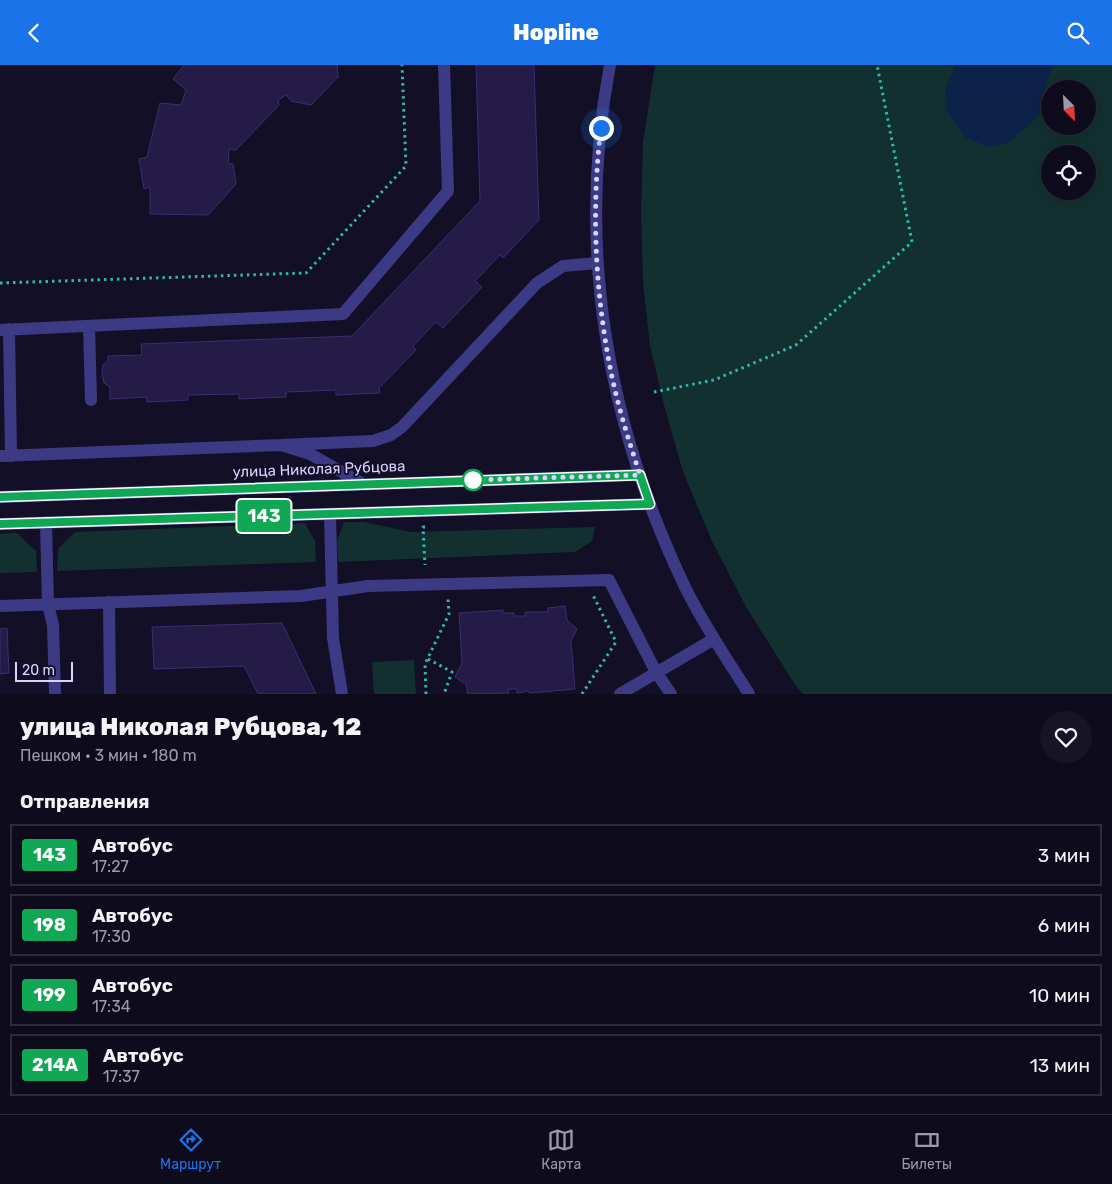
<!DOCTYPE html>
<html lang="ru">
<head>
<meta charset="utf-8">
<style>
	body { margin:0; font-family:Rubik,sans-serif; background:#171425; color:#f1f3f6; height:100vh; display:flex; flex-direction:column; font-size:19px; white-space:nowrap }
	* { box-sizing:border-box; margin:0 }
	p { font-size:16px; color:#9b9ba3 }
	.icon { flex:none; width:28px; height:28px; fill:none; stroke:currentColor; stroke-width:2; stroke-linecap:round; stroke-linejoin:round }
	.map { position:relative; height:629px; overflow:hidden }
	.sheet { display:flex; flex-direction:column; background:#0e0b1c; flex:1 }
	.sheet>* { flex:none }
	.badge { padding:0 10px; border-radius:4px; font-size:18px; line-height:32px }
	.needle { width:32px; rotate:156deg }
	.buttons { position:absolute; left:1041px; top:15px; display:grid; gap:10px }
	.buttons a { display:grid; place-items:center; width:55px; height:55px; border-radius:50%; background:#0e0b1c; box-shadow:0 2px 12px #0003,0 0 0 1px #2e2b3b; font-size:25px }
	.scale { position:absolute; left:15px; bottom:12px; width:58px; box-sizing:border-box; padding-left:5px; border:2px solid #d9d4ff; border-top:0; font-size:14px; line-height:18px; white-space:nowrap; color:#d9d4ff; -webkit-text-stroke:4px #130f26; paint-order:stroke }
	.you { position:absolute; width:25px; height:25px; margin:-12px; border:4px solid #fff; border-radius:50%; background:#1a73e8; box-shadow:0 0 0 8px #1a73e833 }
	.map>.badge { position:absolute; translate:-50% -50%; box-shadow:0 0 0 2px #fff }
	h2 { padding:0 20px; font-size:19px; line-height:45px }
	.round { display:grid; place-items:center; flex:none; width:52px; height:52px; border-radius:26px; background:#171425 }
	.headline { display:flex; align-items:center; justify-content:space-between; height:85px; padding:0 20px }
	h1 { font-size:24px; font-weight:800; line-height:38px }
	ul { padding:0; list-style:none }
	li { display:flex; align-items:center; gap:15px; height:62px; margin:0 10px 8px; padding:0 10px; border:2px solid #2e2b3b; border-radius:0px }
	li div { flex:1 }
	li b { display:block; font-size:19px }
	li em { font-style:normal }
	li .badge { min-width:55px; font-weight:700; text-align:center }
	header { display:flex; justify-content:space-between; align-items:center; height:65px; padding:0 20px; background:#1a73e8; color:#fff; font-size:22px; font-weight:800 }
	.tabs { display:flex; justify-content:space-around; align-items:center; height:70px; border-top:1px solid #2e2b3b; background:#0e0b1c; font-size:14px; color:#9b9ba3 }
	.tabs a { display:grid; justify-items:center; gap:2px }
	.tabs .current { color:#1a73e8 }
	.map>svg:first-child { display:block }
	.green { fill:#12302f; fill-rule:evenodd }
	.water { fill:#0c2248 }
	.building { fill:#241b47; stroke:#3b2d73 }
	.lines { fill:none; stroke-linecap:round; stroke-linejoin:round }
	.path { stroke:#2fb8b0; stroke-width:3; stroke-dasharray:2.5 4; stroke-linecap:butt }
	.minor { stroke:#3d3a85; stroke-width:12 }
	.line-casing { stroke:#fff; stroke-width:11 }
	.line { stroke:#10a855; stroke-width:8 }
	.walk { stroke:#d9d4ff; stroke-width:5; stroke-dasharray:0 9 }
	.stop-dot { fill:#fff; stroke:#10a855; stroke-width:2.5 }
	.labels { text-anchor:middle; dominant-baseline:central; stroke-width:4; stroke-linejoin:round; paint-order:stroke }
	.street-label { font-size:15px; fill:#d9d4ff; stroke:#130f26 }
</style>
</head>
<body>
<header><svg class="icon" aria-label="back" viewBox="0 0 24 24"><path d="M15 5l-7 7 7 7"/></svg>Hopline<svg class="icon" aria-label="search" viewBox="0 0 24 24"><circle cx="10" cy="10" r="6"/><path d="M15 15l6 6"/></svg></header>
<div class="map">
<svg width="1112" height="629" viewBox="0 0 1112 629">
	<rect width="100%" height="100%" fill="#130f26"/>
	<!-- green -->
	<path class="green" d="M 655,0 L 1112,0 L 1112,629 L 803,629 L 794,618 L 746,542 L 712,476 L 683,407 L 664,340 L 650,281 L 643,217 L 641,148 L 643,77 ZM 1050,24 L 1088,24 L 1088,61 L 1050,61 ZM 1050,89 L 1088,89 L 1088,126 L 1050,126 Z
		M 344,457 L 364,457 L 411,467 L 595,462 L 592,476 L 575,487 L 338,497 L 337,476 Z
		M 305,458 L 315,476 L 316,497 L 57,506 L 58,484 L 75,467 Z
		M 17,468 L 36,486 L 37,507 L 0,508 L 0,469 Z
		M 414,595 L 416,629 L 374,629 L 372,597 Z"/>
	<!-- water -->
	<path class="water" d="M 955,0 L 1054,0 L 1048,13 L 1038,51 L 1008,78 L 990,82 L 965,73 L 947,46 L 945,25 Z"/>
	<!-- building -->
	<path class="building" d="M 184,0 L 337,0 L 338,12 L 311,40 L 291,36 L 286,30 L 278,35 L 279,40 L 236,85 L 229,84 L 228,98 L 233,99 L 236,119 L 208,150 L 150,149 L 150,122 L 144,124 L 139,94 L 147,92 L 160,38 L 181,40 L 186,25 L 173,14 Z
		M 476,0 L 534,0 L 539,155 L 503,193 L 500,190 L 475,216 L 482,222 L 443,263 L 436,257 L 413,281 L 416,285 L 379,323 L 380,328 L 336,330 L 336,325 L 286,327 L 286,332 L 260,333 L 239,334 L 239,329 L 188,330 L 188,335 L 147,337 L 146,332 L 110,334 L 110,322 L 104,318 L 102,308 L 103,300 L 108,296 L 108,291 L 142,290 L 141,279 L 352,271 L 480,136 Z
		M 565,541 L 567,555 L 577,564 L 571,576 L 575,624 L 530,628 L 528,626 L 517,628 L 517,624 L 508,624 L 509,628 L 468,629 L 466,619 L 455,612 L 462,598 L 459,548 L 503,545 L 503,548 L 514,548 L 514,551 L 525,551 L 525,547 L 548,547 L 548,543 Z
		M 282,558 L 316,629 L 258,629 L 244,601 L 154,604 L 152,562 Z
		M 7,563 L 9,608 L 0,609 L 0,564 Z"/>
	<g class="lines">
		<!-- path -->
		<path class="path" d="M 0,218 L 306,208 L 406,101 L 402,0
			M 654,327 L 714,315 L 796,280 L 912,177 L 877,0
			M 425,462 L 423,462 L 425,500
			M 428,594 L 452,607 L 444,629
			M 426,629 L 425,599 L 449,549 L 448,534
			M 582,629 L 616,577 L 593,530"/>
		<!-- minor -->
		<path class="minor" d="M 610,0 C 576,180 606,357 685,522 C 703,559 727,594 749,629
			M 89,261 L 91,335
			M 9,264 L 11,391
			M 0,265 L 343,249 L 448,126 L 444,0
			M 281,380 L 373,376 L 391,370 L 402,362 L 537,218 L 563,201 L 597,198
			M 0,391 L 281,380 L 310,389 L 363,419
			M 0,432 L 640,410
			M 330,449 L 333,573 L 342,629
			M 46,457 L 48,540 L 53,560 L 55,629
			M 0,459 L 650,439
			M 109,537 L 110,629
			M 0,541 L 301,531 L 368,521 L 609,515 L 656,607 L 671,629
			M 620,629 L 714,574"/>
	</g>
	<g class="lines">
		<!-- line casing -->
		<g class="line-casing">
			<path id="line" d="M 0,432 L 640,410 L 650,439 L 0,459"/>
		</g>
		<!-- line -->
		<use href="#line" class="line"/>
		<!-- walk -->
		<path class="walk" d="M 473,415 L 640,410 C 629,376 618,342 611,307 C 595,227 591,143 601,63"/>
	</g>
	<!-- markers -->
	<circle class="stop-dot" cx="473" cy="415" r="10"/>
	<g class="labels">
		<!-- street labels -->
		<g class="street-label">
			<text transform="translate(319 404) rotate(-2)">улица Николая Рубцова</text>
		</g>
	</g>
</svg>
<div class="buttons">
<a><svg class="needle" viewBox="-14 -14 28 28"><path d="M0-13l5 13h-10z" fill="#e53935"/><path d="M0 13l5-13h-10z" fill="#9b9ba3"/></svg></a>
<a><svg class="icon" aria-label="locate" viewBox="0 0 24 24"><circle cx="12" cy="12" r="6"/><path d="M12 2v4M12 18v4M2 12h4M18 12h4"/></svg></a>
</div>
<div class="scale">20 m</div>
<div class="you" style="left:601px;top:63px"></div>
<b class="badge" style="left:264px;top:451px;background:#10a855;color:#fff">143</b>
</div>
<section class="sheet">
<div class="headline"><div><h1>улица Николая Рубцова, 12</h1><p>Пешком · 3 мин · 180 m</p></div><a class="round"><svg class="icon" aria-label="heart" viewBox="0 0 24 24"><path d="M12 20l-8-8c-3-5 5-10 8-4 3-6 11-1 8 4z"/></svg></a></div>
<h2>Отправления</h2>
<ul>
<li><span class="badge" style="background:#10a855;color:#fff">143</span><div><b>Автобус</b><p>17:27</p></div><em>3 мин</em></li>
<li><span class="badge" style="background:#10a855;color:#fff">198</span><div><b>Автобус</b><p>17:30</p></div><em>6 мин</em></li>
<li><span class="badge" style="background:#10a855;color:#fff">199</span><div><b>Автобус</b><p>17:34</p></div><em>10 мин</em></li>
<li><span class="badge" style="background:#10a855;color:#fff">214А</span><div><b>Автобус</b><p>17:37</p></div><em>13 мин</em></li>
</ul>
</section>
<nav class="tabs">
<a class="current"><svg class="icon" aria-label="directions" viewBox="0 0 24 24"><path d="M12 3l9 9-9 9-9-9zM9 14v-3h6M13 9l2 2-2 2"/></svg>Маршрут</a>
<a><svg class="icon" aria-label="map" viewBox="0 0 24 24"><path d="M3 6l6-2 6 2 6-2v14l-6 2-6-2-6 2zM9 4v14M15 6v14"/></svg>Карта</a>
<a><svg class="icon" aria-label="tickets" viewBox="0 0 24 24"><path d="M3 7h18v10H3zM15 7v10"/></svg>Билеты</a>
</nav>
</body>
</html>
